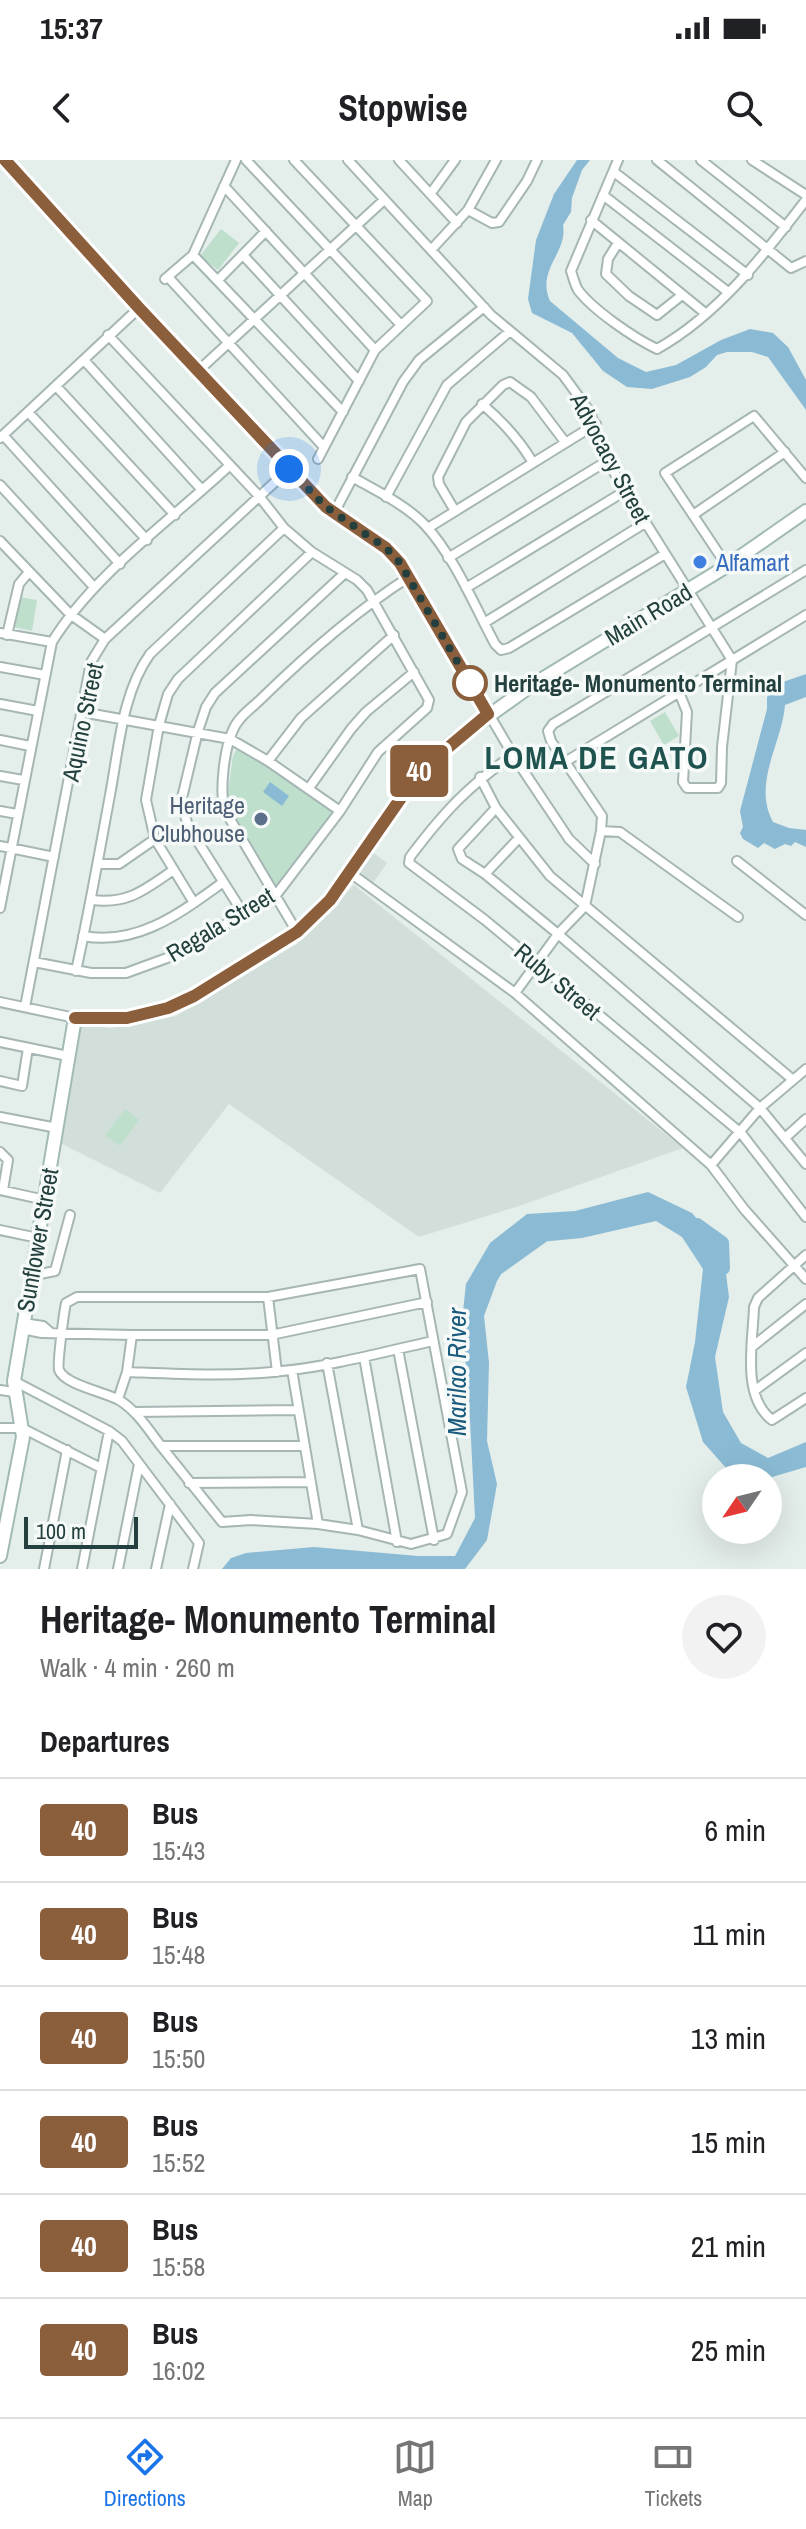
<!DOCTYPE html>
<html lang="en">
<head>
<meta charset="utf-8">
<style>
	body { margin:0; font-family:"Archivo Narrow",sans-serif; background:#f2f2f2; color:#202124; height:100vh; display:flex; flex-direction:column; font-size:30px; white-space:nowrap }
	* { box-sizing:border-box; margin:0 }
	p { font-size:26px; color:#757577 }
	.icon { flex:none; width:44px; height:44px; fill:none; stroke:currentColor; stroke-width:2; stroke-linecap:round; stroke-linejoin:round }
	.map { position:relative; height:1409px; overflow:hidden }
	.details { display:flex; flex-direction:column; background:#fff; flex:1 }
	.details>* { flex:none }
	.badge { padding:0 16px; border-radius:6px; font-size:28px; line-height:52px }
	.needle { width:52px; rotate:235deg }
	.fabs { position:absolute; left:702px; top:1304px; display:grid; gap:16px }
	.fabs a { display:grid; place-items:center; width:80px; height:80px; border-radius:50%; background:#fff; box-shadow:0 8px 32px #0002; font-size:40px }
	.scale { position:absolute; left:24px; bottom:20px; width:114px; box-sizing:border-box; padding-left:8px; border:4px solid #23403e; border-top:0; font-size:22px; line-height:28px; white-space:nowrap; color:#23403e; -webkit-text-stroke:6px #f5faf8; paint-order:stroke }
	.you { position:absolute; width:40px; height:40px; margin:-20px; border:6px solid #fff; border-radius:50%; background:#1a73e8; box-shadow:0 0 0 12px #1a73e833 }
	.map>.badge { position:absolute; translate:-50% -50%; box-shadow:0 0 0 4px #fff }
	h2 { padding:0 40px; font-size:30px; line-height:72px }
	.round { display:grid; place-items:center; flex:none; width:84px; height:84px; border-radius:42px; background:#f2f2f2 }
	.summary { display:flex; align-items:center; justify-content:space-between; height:136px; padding:0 40px }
	h1 { font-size:38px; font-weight:700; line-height:60px }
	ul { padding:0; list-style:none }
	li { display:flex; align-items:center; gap:24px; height:104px; padding:0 40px; border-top:2px solid #e0e0e0 }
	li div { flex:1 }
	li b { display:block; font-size:30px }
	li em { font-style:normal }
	li .badge { min-width:88px; font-weight:700; text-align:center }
	.status { display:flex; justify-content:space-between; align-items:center; height:56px; padding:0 40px; background:#fff; direction:ltr }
	.status svg { height:22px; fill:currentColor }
	header { display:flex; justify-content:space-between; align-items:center; height:104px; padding:0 40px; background:#fff; font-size:36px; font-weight:700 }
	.tabs { display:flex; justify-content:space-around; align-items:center; height:112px; border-top:2px solid #e0e0e0; background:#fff; font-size:22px; color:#757577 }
	.tabs a { display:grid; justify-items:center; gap:4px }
	.tabs .current { color:#1a73e8 }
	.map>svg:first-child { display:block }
	.built { fill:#d2deda }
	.green { fill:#bddfcc }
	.water { fill:#8bbbd4 }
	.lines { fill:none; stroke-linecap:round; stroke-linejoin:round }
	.river { stroke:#8bbbd4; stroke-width:14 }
	.minor-casing { stroke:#a6b6b4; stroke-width:12 }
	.secondary-casing { stroke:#a2bab6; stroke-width:16 }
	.minor { stroke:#fff; stroke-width:8 }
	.secondary { stroke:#fff; stroke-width:12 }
	.line-casing { stroke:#fff; stroke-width:18 }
	.line { stroke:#8b5e3c; stroke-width:12 }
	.walk { stroke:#23403e; stroke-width:8; stroke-dasharray:0 14.4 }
	.shop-dot { fill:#3f7fe0; stroke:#f5faf8; stroke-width:3 }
	.stop-dot { fill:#fff; stroke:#8b5e3c; stroke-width:4 }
	.service-dot { fill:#5c6f8a; stroke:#f5faf8; stroke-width:3 }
	.labels { text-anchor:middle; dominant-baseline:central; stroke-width:7; stroke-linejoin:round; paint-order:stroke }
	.street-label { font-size:24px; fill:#23403e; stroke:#f5faf8 }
	.shop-label { font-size:24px; fill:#366cbe; stroke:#f5faf8; text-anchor:start }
	.stop-label { font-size:24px; font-weight:bold; fill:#23403e; stroke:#f5faf8; text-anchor:start }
	.service-label { font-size:24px; fill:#4e5e75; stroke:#f5faf8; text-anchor:end }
	.water-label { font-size:26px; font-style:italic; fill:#1b5b7e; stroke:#f5faf8 }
	.district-label { font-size:32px; font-weight:bold; letter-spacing:2px; fill:#1e5350; stroke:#f5faf8 }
</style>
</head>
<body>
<div class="status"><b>15:37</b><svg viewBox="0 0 49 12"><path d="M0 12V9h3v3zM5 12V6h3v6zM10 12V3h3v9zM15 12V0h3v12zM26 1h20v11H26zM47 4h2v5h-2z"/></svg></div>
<header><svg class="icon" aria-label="back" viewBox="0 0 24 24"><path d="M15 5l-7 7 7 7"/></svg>Stopwise<svg class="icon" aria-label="search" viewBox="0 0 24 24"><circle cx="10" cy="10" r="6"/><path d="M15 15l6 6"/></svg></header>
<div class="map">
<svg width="806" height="1409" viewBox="0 0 806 1409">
	<rect width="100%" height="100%" fill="#e4eeeb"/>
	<!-- built -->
	<path class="built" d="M 372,692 L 387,703 L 371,726 L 356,714 Z
		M 354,725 L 683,988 L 519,1046 L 419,1077 L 229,944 L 160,1033 L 58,982 L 78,864 L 111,868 L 176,856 L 297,784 Z"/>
	<!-- green -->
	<path class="green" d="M 221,69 L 239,83 L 218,110 L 200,96 Z
		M 19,437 L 37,440 L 32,471 L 13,467 Z
		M 665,552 L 679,576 L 664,585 L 650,561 Z
		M 236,590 C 257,592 313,636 333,650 L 277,727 L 226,646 L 233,596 Z
		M 125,949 L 139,960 L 120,986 L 105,975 Z"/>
	<!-- water -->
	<path class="water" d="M 577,0 L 590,0 L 582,10 L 572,38 L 571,52 L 563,65 C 568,93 536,109 550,141 L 618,198 L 646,212 L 676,205 L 721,180 L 750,169 L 773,173 L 788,187 L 806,220 L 806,250 L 768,197 L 752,192 L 727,192 L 717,195 L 706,207 L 690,217 L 652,229 L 627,227 L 603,211 L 572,173 L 532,153 L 528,139 L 536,80 L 554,34 Z
		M 806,514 L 806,537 L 785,545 C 782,584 752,623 773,662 L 789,668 L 806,670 L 806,687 L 795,682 L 791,686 L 785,684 L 775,689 L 764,683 L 758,688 L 743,679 L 740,673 L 743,667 L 740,651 L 767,549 L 767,537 L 780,523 Z
		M 270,622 L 289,636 L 282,646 L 263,632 Z
		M 648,1032 L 692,1053 L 723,1090 L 729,1137 L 715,1197 L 723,1252 L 741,1283 L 768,1298 L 806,1282 L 806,1307 L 772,1317 L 726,1308 L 703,1282 L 686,1227 L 695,1182 L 703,1109 L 682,1077 L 656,1061 L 582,1078 L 540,1082 L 517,1088 L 497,1121 L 484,1156 L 489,1203 L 487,1281 L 497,1324 L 487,1380 L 465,1409 L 222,1409 L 231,1398 L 246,1393 L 314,1387 L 418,1396 L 455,1396 L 475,1358 L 468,1221 L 461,1169 L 466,1124 L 490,1083 L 527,1054 L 575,1051 Z"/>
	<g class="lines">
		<!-- river -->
		<path class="river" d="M 697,1065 L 722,1083 L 723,1108
			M 499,1107 L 541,1077"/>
		<!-- minor casing -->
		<g class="minor-casing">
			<path id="minor" d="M 5,0 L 139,148 L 326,347 L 386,388 L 400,403 L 513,595 L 569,679 L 595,704
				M 246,0 L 401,165
				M 294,0 L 427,141 L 375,190 L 318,299
				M 348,0 L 491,155 L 563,215 L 590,252 L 607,301 L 732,500 L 722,587 L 721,623 L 718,628 L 687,628 L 683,622 L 687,552 L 679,532
				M 399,0 L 457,63
				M 618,0 L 571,111 C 573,117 575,125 578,130 C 593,150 634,178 657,189 C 718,155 764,95 806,40
				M 657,0 L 791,108 L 806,101
				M 701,0 L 786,67
				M 752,0 L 806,35
				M 614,12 L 748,115
				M 224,26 L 375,190
				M 431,33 L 455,0
				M 603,35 L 728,132
				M 468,50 L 492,63 L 499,62 L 527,21 L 537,0
				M 591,60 L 705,153
				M 618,83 L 608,99 L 606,114 L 629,136 L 657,155 L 682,135
				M 431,90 L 468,50 L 496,0
				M 193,95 L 343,252
				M 243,95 L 359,221
				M 168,117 L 323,286
				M 165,119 L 193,95 L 236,0
				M 218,120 L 266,71
				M 84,200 L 202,330
				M 198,211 L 384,40
				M 56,226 L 175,355
				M 482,244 C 502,261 518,278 532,301
				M 28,252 L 147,380
				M 3,275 L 120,404
				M 0,278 L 139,148
				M 352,317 C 377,331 406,345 425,365 C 454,396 475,447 495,484 L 501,490 L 509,488 L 665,394
				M 0,325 L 94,427
				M 386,337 L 447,225 L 509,172
				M 455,351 L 439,324 L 438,317 L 466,262 L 503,225 L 510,222 L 531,237 L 565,282
				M 334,353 L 403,222 L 419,200 L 484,147
				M 693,355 L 785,292
				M 428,368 L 596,264
				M 0,381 L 70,454 L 105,479
				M 448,398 L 607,301
				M 727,406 L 665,313 L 754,256 L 806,318
				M 466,428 L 625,331
				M 484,463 L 645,363
				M 0,473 L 52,482
				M 7,475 L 19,424 L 29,412
				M 0,507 L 45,515
				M 0,544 L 38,551
				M 82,552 L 230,579 L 268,601 L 340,651
				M 0,580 L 30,586
				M 513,595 C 468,626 443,653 410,697 L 409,703 L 485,760 L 741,973 L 806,1057
				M 268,601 L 301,558 L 394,475
				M 565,602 L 806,455
				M 0,616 L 23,620
				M 480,617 L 496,648 L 550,716 L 792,919
				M 309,628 L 351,569 L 366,552 L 414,512
				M 496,648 L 458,689 L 462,699 L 485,714 L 558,774 L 760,948 L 806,1004
				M 0,651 L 17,654
				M 601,671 L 620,672 L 738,757
				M 0,686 L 54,697
				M 737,701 L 806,755
				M 98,704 L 119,704 L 155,679
				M 349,712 L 515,833 L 711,1005 L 744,1049 L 806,1119
				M 485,714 L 519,678
				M 92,740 C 128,744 143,731 172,711
				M 194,743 L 155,679 L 146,640 L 159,565 L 168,534 L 178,519 L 312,392
				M 0,748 L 52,482 C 95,413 170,361 230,305
				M 243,753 L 188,666 L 181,642 L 198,571 L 206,547 L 215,533 L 345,413
				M 297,772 L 224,649 C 220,629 224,589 233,570 C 238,557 252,548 262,538 C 307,494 356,451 409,417
				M 83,776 C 138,786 180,753 222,723
				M 34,802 L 91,813 L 126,813 L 167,798 L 276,735 L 340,651 L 378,592 L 427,548 L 429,540 L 367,430 L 357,420 L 312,392 L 284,368 L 259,336 L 108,175
				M 76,811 C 89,752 99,694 110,635 C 119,588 122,533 150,494 L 284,368
				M 515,833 L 558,774 L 585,746 L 601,671 L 602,656 L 551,581 L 548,571 L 553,564 L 806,410
				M 0,842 L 75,858
				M 25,847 L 91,502 L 105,479 L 289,309
				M 0,882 L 68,896
				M 0,921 L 22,926 L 28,888
				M 0,957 L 57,968
				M 785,978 L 806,959
				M 0,992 L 8,1000 L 3,1030
				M 711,1005 L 760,948 L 806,909
				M 0,1030 L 45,1040
				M 0,1070 L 38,1078
				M 806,1095 L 758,1138 L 754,1147 C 753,1182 741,1236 772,1260 L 806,1238
				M 30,1116 L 55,1111 L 70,1055
				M 268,1137 L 277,1212
				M 23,1163 L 43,1166 L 50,1172
				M 22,1169 L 42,1173 L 132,1175 L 271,1175 L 427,1142
				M 753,1186 L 806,1144
				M 398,1189 L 434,1380
				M 364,1197 L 397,1382
				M 327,1203 L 358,1370
				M 292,1210 L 318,1364
				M 127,1212 C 178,1214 230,1217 282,1211 C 332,1206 383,1192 433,1181
				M 14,1221 L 109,1271 L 122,1281 L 199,1383 L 193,1409
				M 0,1230 L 14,1232
				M 754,1231 L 806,1193
				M 118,1239 L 127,1212 L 132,1175
				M 135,1252 L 298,1250
				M 0,1268 L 22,1268 L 101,1308
				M 161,1286 L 222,1362 L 251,1360 L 318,1364 L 358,1370 L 411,1384 L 447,1374 L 462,1332 L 420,1109 L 268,1137 L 77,1137 L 66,1143 C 64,1152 57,1205 59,1210 C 65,1225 105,1232 119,1240 C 137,1251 148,1269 161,1286 L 304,1286
				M 189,1323 L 311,1322
				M 44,1409 L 67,1290
				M 82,1409 L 109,1271
				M 118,1409 L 139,1304
				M 156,1409 L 170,1344"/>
		</g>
		<!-- secondary casing -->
		<g class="secondary-casing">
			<path id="secondary" d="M 0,1396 L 23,1277 L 14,1221 L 75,858 L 127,858 L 168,848 L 194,836 L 297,772 L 330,740 L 419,612 L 455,580 L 529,527 L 727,406 L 806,351"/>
		</g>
		<!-- minor -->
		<use href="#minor" class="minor"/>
		<!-- secondary -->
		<use href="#secondary" class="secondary"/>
	</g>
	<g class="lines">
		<!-- line casing -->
		<g class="line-casing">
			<path id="line" d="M 5,0 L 139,148 L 326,347 L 386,388 L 400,403 L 488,554 L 419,612 L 330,740 L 297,772 L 194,836 L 168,848 L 127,858 L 75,858"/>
		</g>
		<!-- line -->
		<use href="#line" class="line"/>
		<!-- walk -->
		<path class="walk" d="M 289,309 L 326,347 L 386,388 L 400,403 L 472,527 L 470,523"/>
	</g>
	<!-- markers -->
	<circle class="shop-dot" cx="700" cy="402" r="8"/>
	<circle class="stop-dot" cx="470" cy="523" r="16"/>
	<circle class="service-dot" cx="261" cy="659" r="8"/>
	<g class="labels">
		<!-- street labels -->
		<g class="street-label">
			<text transform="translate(611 298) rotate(62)">Advocacy Street</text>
			<text transform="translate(648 454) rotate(-31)">Main Road</text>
			<text transform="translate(82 562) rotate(-78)">Aquino Street</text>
			<text transform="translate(220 764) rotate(-31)">Regala Street</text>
			<text transform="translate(558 821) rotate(40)">Ruby Street</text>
			<text transform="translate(37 1080) rotate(-80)">Sunflower Street</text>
		</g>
		<!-- shop labels -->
		<g class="shop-label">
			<text x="716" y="402">Alfamart</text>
		</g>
		<!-- stop labels -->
		<g class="stop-label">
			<text x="494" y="523">Heritage- Monumento Terminal</text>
		</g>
		<!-- service labels -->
		<g class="service-label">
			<text x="245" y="645">Heritage<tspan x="245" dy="28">Clubhouse</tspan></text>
		</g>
		<!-- water labels -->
		<g class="water-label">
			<text transform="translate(456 1212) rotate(-90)">Marilao River</text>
		</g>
		<!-- district labels -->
		<g class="district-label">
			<text x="597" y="597">LOMA DE GATO</text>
		</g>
	</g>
</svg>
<div class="fabs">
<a><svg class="needle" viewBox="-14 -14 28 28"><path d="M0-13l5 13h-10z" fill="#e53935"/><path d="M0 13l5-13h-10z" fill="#757577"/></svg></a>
</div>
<div class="scale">100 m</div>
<div class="you" style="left:289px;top:309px"></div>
<b class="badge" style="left:419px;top:611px;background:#8b5e3c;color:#fff">40</b>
</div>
<section class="details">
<div class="summary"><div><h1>Heritage- Monumento Terminal</h1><p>Walk · 4 min · 260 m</p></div><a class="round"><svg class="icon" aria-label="heart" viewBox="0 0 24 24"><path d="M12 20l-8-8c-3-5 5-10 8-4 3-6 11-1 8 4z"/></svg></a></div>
<h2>Departures</h2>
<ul>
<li><span class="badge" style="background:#8b5e3c;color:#fff">40</span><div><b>Bus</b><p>15:43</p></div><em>6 min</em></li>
<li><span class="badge" style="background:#8b5e3c;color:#fff">40</span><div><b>Bus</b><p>15:48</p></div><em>11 min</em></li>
<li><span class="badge" style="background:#8b5e3c;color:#fff">40</span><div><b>Bus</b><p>15:50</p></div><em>13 min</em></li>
<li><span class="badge" style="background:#8b5e3c;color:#fff">40</span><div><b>Bus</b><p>15:52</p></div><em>15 min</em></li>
<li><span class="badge" style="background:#8b5e3c;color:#fff">40</span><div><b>Bus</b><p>15:58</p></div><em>21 min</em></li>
<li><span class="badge" style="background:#8b5e3c;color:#fff">40</span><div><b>Bus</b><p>16:02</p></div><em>25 min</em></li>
</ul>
</section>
<nav class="tabs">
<a class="current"><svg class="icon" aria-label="directions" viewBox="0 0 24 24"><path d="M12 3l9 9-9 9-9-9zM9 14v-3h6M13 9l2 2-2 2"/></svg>Directions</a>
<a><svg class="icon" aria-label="map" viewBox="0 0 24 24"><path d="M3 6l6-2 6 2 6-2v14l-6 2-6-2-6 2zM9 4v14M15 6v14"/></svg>Map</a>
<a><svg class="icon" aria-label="tickets" viewBox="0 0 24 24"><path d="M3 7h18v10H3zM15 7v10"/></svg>Tickets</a>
</nav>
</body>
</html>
